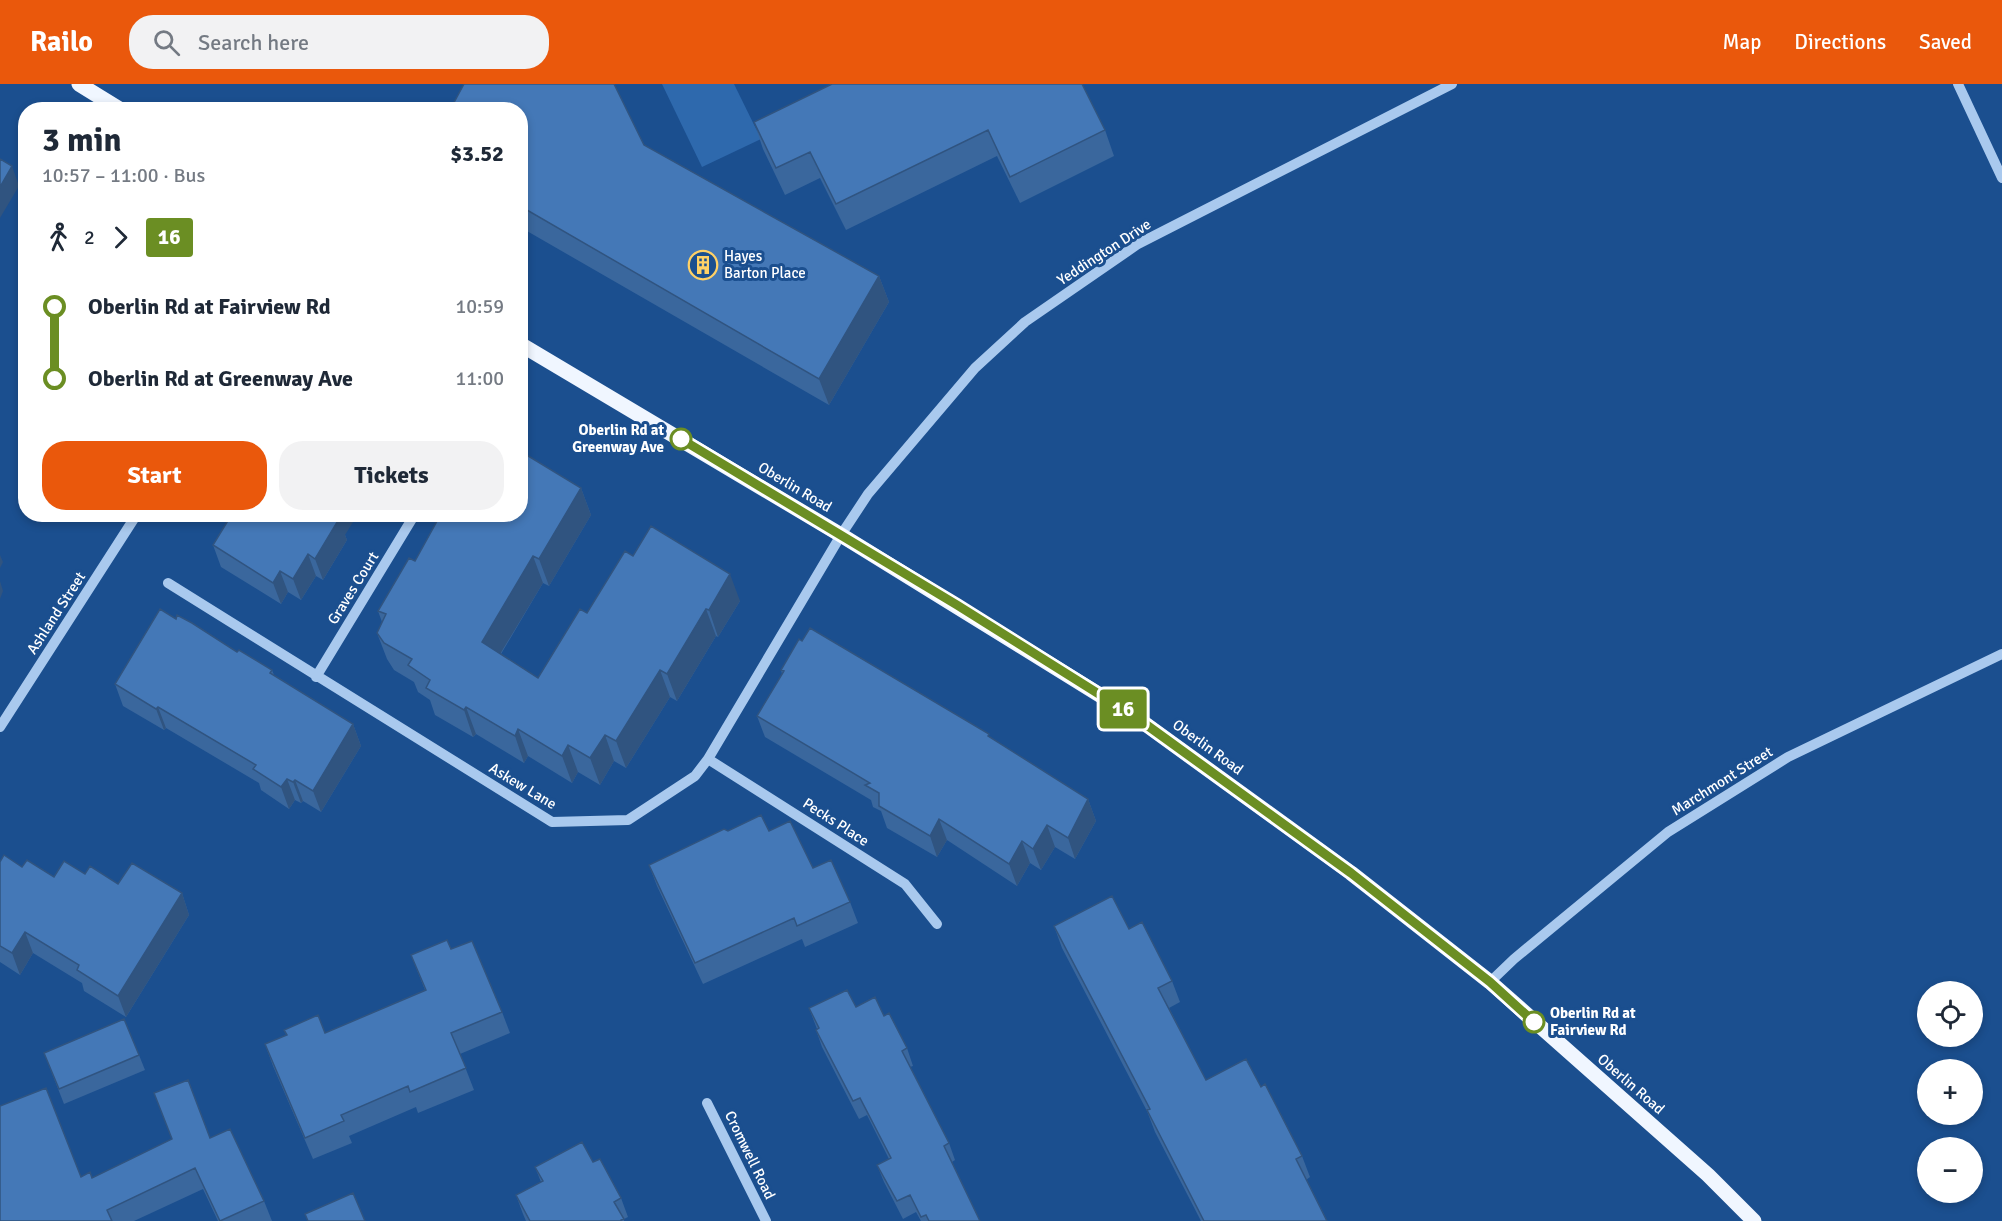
<!DOCTYPE html>
<html lang="en">
<head>
<meta charset="utf-8">
<style>
	body { margin:0; font-family:Signika,sans-serif; background:#f2f2f3; color:#1f2937; height:100vh; display:flex; flex-direction:column; font-size:22px; white-space:nowrap }
	* { box-sizing:border-box; margin:0 }
	p { font-size:20px; color:#747a83 }
	.icon { flex:none; width:33px; height:33px; fill:none; stroke:currentColor; stroke-width:2; stroke-linecap:round; stroke-linejoin:round }
	.map { position:relative; flex:1; overflow:hidden }
	.details { position:absolute; left:18px; top:18px; width:510px; height:420px; display:flex; flex-direction:column; background:#fff; border-radius:24px; box-shadow:0 3px 9px #0003 }
	.details>* { flex:none }
	.badge { padding:0 12px; border-radius:4px; font-size:21px; line-height:39px }
	.buttons { position:absolute; left:1917px; top:897px; display:grid; gap:12px }
	.buttons a { display:grid; place-items:center; width:66px; height:66px; border-radius:50%; background:#fff; box-shadow:0 3px 9px #0003; font-size:30px }
	.map>.badge { position:absolute; translate:-50% -50%; box-shadow:0 0 0 3px #fff }
	.legs { display:flex; align-items:center; gap:9px; height:66px; padding:0 24px; font-size:20px }
	.legs p { margin-inline-start:auto }
	.overview { display:flex; align-items:center; justify-content:space-between; height:102px; padding:0 24px }
	h1 { font-size:33px; font-weight:700; line-height:45px }
	.button { display:flex; gap:12px; margin-top:auto; padding:12px 24px }
	.button a { flex:1; height:69px; border-radius:24px; background:#ea580c; color:#fff; font-size:24px; font-weight:700; line-height:69px; text-align:center }
	.button a+a { background:#f2f2f3; color:#1f2937 }
	ul { padding:0 24px; list-style:none }
	li { display:flex; align-items:center; gap:21px; height:72px; font-size:22px }
	li i { display:grid; place-items:center; width:9px; height:100%; margin:0 8px; background:currentColor }
	li i::after { content:''; width:15px; height:15px; margin:-8px; border:4px solid; border-radius:50%; background:#fff }
	li p { margin-inline-start:auto }
	li:first-child i { background:linear-gradient(#0000 50%,currentColor 0) }
	li:last-child i { background:linear-gradient(currentColor 50%,#0000 0) }
	header { display:flex; align-items:center; gap:36px; box-sizing:border-box; height:84px; padding:0 30px; background:#ea580c; color:#fff }
	header strong { font-size:28px }
	nav { display:flex; gap:33px; margin-inline-start:auto; font-size:21px }
	.search { width:420px; height:54px; background:#f2f2f3; display:flex; align-items:center; gap:15px; box-sizing:border-box; padding:0 21px; border-radius:24px; color:#747a83; font-size:22px }
	.map>svg:first-child { display:block }
	.pitch { fill:#2e69ad }
	.lines { fill:none; stroke-linecap:round; stroke-linejoin:round }
	.minor { stroke:#a9c9ee; stroke-width:10 }
	.major { stroke:#f0f6ff; stroke-width:15 }
	.wall { fill:#3a679d }
	.shaded-wall { fill:#305480 }
	.building { fill:#4478b7; stroke:#305480; stroke-width:1.5 }
	.line-1-casing { stroke:#fff; stroke-width:14 }
	.line-1 { stroke:#6b8e23; stroke-width:9 }
	.stop-1-dot { fill:#fff; stroke:#6b8e23; stroke-width:3 }
	.labels { text-anchor:middle; dominant-baseline:central; stroke-width:6; stroke-linejoin:round; paint-order:stroke }
	.street-label { font-size:15px; fill:#fff; stroke:#1b4f8f }
	.poi-label { font-size:15px; fill:#fff; stroke:#1b4f8f; text-anchor:start }
	.stop-label { font-size:15px; font-weight:bold; fill:#fff; stroke:#1b4f8f; text-anchor:end }
</style>
</head>
<body>
<header>
<strong>Railo</strong>
<div class="search"><svg class="icon" aria-label="search" viewBox="0 0 24 24"><circle cx="10" cy="10" r="6"/><path d="M15 15l6 6"/></svg>Search here</div>
<nav><a>Map</a><a>Directions</a><a>Saved</a></nav>
</header>
<div class="map">
<svg width="2002" height="1137" viewBox="0 0 2002 1137">
	<rect width="100%" height="100%" fill="#1b4f8f"/>
	<!-- pitch -->
	<path class="pitch" d="M 662,0 L 734,0 L 761,55 L 702,83 Z"/>
	<g class="lines">
		<!-- minor -->
		<path class="minor" d="M 1958,0 L 2002,94
			M 168,499 L 552,738 L 628,736 L 695,692 L 708,675 L 841,451 L 868,410 L 975,284 L 1025,238 L 1138,160 L 1452,0
			M 316,593 L 415,430
			M 0,643 L 137,430
			M 708,675 L 905,800 L 937,840
			M 1490,898 L 1514,875 L 1668,748 L 1788,673 L 2002,570
			M 707,1019 L 766,1137"/>
		<!-- major -->
		<path class="major" d="M 79,0 L 121,26
			M 520,260 L 841,451 L 1137,634 L 1351,789 L 1490,898 L 1708,1091 L 1754,1137"/>
	</g>
	<!-- wall -->
	<path class="wall" d="M 520,26 L 644,61 L 879,192 L 889,218 L 829,321 L 520,143 Z
		M 754,38 L 1105,46 L 1114,72 L 1020,119 L 997,72 L 846,146 L 820,94 L 785,111 L 763,65 Z
		M 581,404 L 591,431 L 549,502 L 543,499 L 501,570 L 538,594 L 587,529 L 633,472 L 740,517 L 718,553 L 716,552 L 677,617 L 670,613 L 626,684 L 614,677 L 600,701 L 578,688 L 572,699 L 528,672 L 524,679 L 476,650 L 473,653 L 435,631 L 430,616 L 418,608 L 414,598 L 394,586 L 387,575 L 377,549 L 382,538 L 378,527 L 415,477 Z
		M 345,451 L 347,456 L 323,496 L 316,492 L 301,516 L 288,508 L 281,520 L 221,483 L 213,461 Z
		M 176,535 L 272,586 L 274,591 L 353,640 L 361,662 L 321,728 L 303,717 L 301,719 L 295,716 L 289,725 L 261,706 L 259,699 L 166,644 L 164,646 L 123,622 L 115,600 Z
		M 781,586 L 990,654 L 1088,715 L 1096,737 L 1075,775 L 1055,763 L 1041,786 L 1030,779 L 1017,802 L 947,756 L 937,773 L 887,744 L 881,727 L 873,723 L 871,716 L 765,653 L 757,632 L 782,590 Z
		M 728,747 L 769,747 L 813,784 L 850,818 L 858,839 L 805,863 L 802,855 L 703,900 L 657,802 L 649,781 Z
		M 0,778 L 22,783 L 54,793 L 85,790 L 118,800 L 182,809 L 189,831 L 126,933 L 84,907 L 82,899 L 33,869 L 20,891 L 0,878 Z
		M 1054,842 L 1129,845 L 1172,897 L 1180,918 L 1169,924 L 1206,996 L 1261,1003 L 1302,1072 L 1310,1093 L 1306,1096 L 1327,1137 L 1201,1137 L 1155,1048 L 1147,1027 L 1062,864 Z
		M 451,865 L 502,928 L 510,949 L 460,970 L 474,1006 L 418,1029 L 416,1023 L 349,1052 L 352,1059 L 313,1075 L 273,982 L 265,960 L 286,951 L 284,946 L 325,949 L 425,906 L 411,871 Z
		M 856,923 L 884,932 L 907,964 L 913,982 L 910,983 L 949,1059 L 955,1076 L 952,1078 L 980,1137 L 921,1137 L 916,1128 L 903,1135 L 884,1098 L 877,1081 L 889,1075 L 867,1031 L 859,1035 L 822,963 L 816,946 L 817,945 L 809,924 Z
		M 44,969 L 139,971 L 145,986 L 64,1020 Z
		M 210,1054 L 264,1117 L 272,1137 L 218,1137 L 203,1105 L 134,1137 L 0,1137 L 81,1093 L 92,1094 Z
		M 593,1078 L 621,1114 L 628,1133 L 624,1135 L 624,1137 L 526,1137 L 523,1130 L 516,1111 L 541,1098 L 535,1083 Z"/>
	<!-- shaded-wall -->
	<path class="shaded-wall" d="M 12,82 L 19,102 L 0,134 L 0,103 Z
		M 879,192 L 889,218 L 829,321 L 819,295 Z
		M 581,404 L 591,431 L 549,502 L 539,475 Z
		M 337,430 L 358,430 L 345,451 L 347,456 L 323,496 L 315,475 Z
		M 308,470 L 316,492 L 301,516 L 293,495 Z
		M 0,471 L 3,478 L 0,484 Z
		M 533,472 L 543,499 L 491,585 L 482,558 Z
		M 280,487 L 288,508 L 281,520 L 273,499 Z
		M 730,490 L 740,517 L 718,553 L 709,526 Z
		M 0,497 L 3,507 L 0,515 Z
		M 706,525 L 716,552 L 677,617 L 667,590 Z
		M 660,586 L 670,613 L 626,684 L 616,657 Z
		M 158,623 L 166,644 L 164,646 L 156,625 Z
		M 466,623 L 476,650 L 473,653 L 464,626 Z
		M 353,640 L 361,662 L 321,728 L 313,707 Z
		M 518,645 L 528,672 L 524,679 L 515,652 Z
		M 605,651 L 614,677 L 600,701 L 590,674 Z
		M 568,661 L 578,688 L 572,699 L 562,672 Z
		M 287,695 L 295,716 L 289,725 L 281,703 Z
		M 295,696 L 303,717 L 301,719 L 293,698 Z
		M 1088,715 L 1096,737 L 1075,775 L 1068,754 Z
		M 939,735 L 947,756 L 937,773 L 930,752 Z
		M 1047,741 L 1055,763 L 1041,786 L 1033,765 Z
		M 1022,757 L 1030,779 L 1017,802 L 1009,780 Z
		M 182,809 L 189,831 L 126,933 L 118,912 Z
		M 25,848 L 33,869 L 20,891 L 12,869 Z"/>
	<!-- building -->
	<path class="building" d="M 464,0 L 614,0 L 644,61 L 879,192 L 819,295 L 520,122 L 520,26 L 450,26 Z
		M 832,0 L 1082,0 L 1105,46 L 1010,93 L 988,46 L 836,120 L 810,68 L 776,84 L 754,38 Z
		M 0,75 L 12,82 L 0,103 Z
		M 520,367 L 581,404 L 539,475 L 533,472 L 482,558 L 538,594 L 580,525 L 587,529 L 625,467 L 633,472 L 651,442 L 730,490 L 709,526 L 706,525 L 667,590 L 660,586 L 616,657 L 605,651 L 590,674 L 568,661 L 562,672 L 518,645 L 515,652 L 466,623 L 464,626 L 426,604 L 430,596 L 408,581 L 412,575 L 384,559 L 377,549 L 386,530 L 378,527 L 409,474 L 415,477 L 441,430 L 520,430 Z
		M 232,430 L 337,430 L 336,433 L 339,435 L 315,475 L 308,470 L 293,495 L 280,487 L 273,499 L 213,461 Z
		M 160,525 L 176,535 L 177,531 L 192,539 L 237,568 L 239,566 L 272,586 L 270,589 L 353,640 L 313,707 L 295,696 L 293,698 L 287,695 L 281,703 L 253,685 L 256,681 L 158,623 L 156,625 L 115,600 Z
		M 810,544 L 989,650 L 988,652 L 1088,715 L 1068,754 L 1047,741 L 1033,765 L 1022,757 L 1009,780 L 939,735 L 930,752 L 879,722 L 879,709 L 865,701 L 870,699 L 757,632 L 784,587 L 781,586 L 799,555 L 802,557 Z
		M 761,731 L 769,747 L 790,737 L 813,784 L 831,776 L 850,818 L 797,842 L 794,834 L 695,879 L 649,781 L 724,745 L 728,747 Z
		M 4,771 L 22,783 L 27,776 L 54,793 L 64,777 L 85,790 L 90,782 L 118,800 L 132,779 L 182,809 L 118,912 L 77,886 L 79,881 L 25,848 L 12,869 L 0,862 L 0,778 Z
		M 1112,812 L 1129,845 L 1142,838 L 1172,897 L 1158,904 L 1206,996 L 1246,975 L 1261,1003 L 1265,1000 L 1302,1072 L 1296,1075 L 1327,1137 L 1204,1137 L 1147,1026 L 1150,1025 L 1054,842 Z
		M 447,856 L 451,865 L 472,857 L 502,928 L 451,949 L 466,984 L 410,1008 L 408,1002 L 341,1031 L 344,1037 L 305,1054 L 265,960 L 287,951 L 284,946 L 318,931 L 325,949 L 426,906 L 411,871 Z
		M 847,906 L 856,923 L 875,913 L 884,932 L 889,929 L 907,964 L 902,967 L 949,1059 L 944,1062 L 980,1137 L 929,1137 L 926,1131 L 921,1133 L 910,1111 L 897,1117 L 877,1081 L 891,1074 L 860,1014 L 853,1017 L 816,946 L 819,944 L 809,924 Z
		M 124,935 L 139,971 L 59,1005 L 44,969 Z
		M 188,996 L 210,1054 L 230,1045 L 264,1117 L 220,1137 L 195,1084 L 107,1126 L 112,1137 L 0,1137 L 0,1022 L 46,1004 L 81,1093 L 90,1088 L 92,1094 L 172,1055 L 154,1009 Z
		M 582,1058 L 593,1078 L 600,1075 L 621,1114 L 614,1118 L 624,1135 L 621,1136 L 621,1137 L 530,1137 L 516,1111 L 543,1097 L 535,1083 Z
		M 353,1109 L 365,1137 L 308,1137 L 305,1130 Z"/>
	<g class="lines">
		<!-- line-1 casing -->
		<g class="line-1-casing">
			<path id="line-1" d="M 681,355 L 957,521 L 1137,634 L 1351,789 L 1490,898 L 1534,938"/>
		</g>
		<!-- line-1 -->
		<use href="#line-1" class="line-1"/>
	</g>
	<!-- icons -->
	<defs>
		<g id="building-ring" transform="scale(1.5)"><circle r="9.5" fill="#1b4f8f" stroke="#ffd166" stroke-width="1.5"/><path d="M-4-6H4V6H1V3H-1V6H-4ZM-2.5-4.3h1.7v1.8h-1.7ZM.8-4.3h1.7v1.8H.8ZM-2.5-1h1.7V.8h-1.7ZM.8-1h1.7V.8H.8Z" fill="#ffd166"/></g>
	</defs>
	<g fill-rule="evenodd">
		<use href="#building-ring" x="703" y="181"/>
	</g>
	<!-- markers -->
	<g class="stop-1-dot">
		<circle cx="681" cy="355" r="10"/>
		<circle cx="1534" cy="938" r="10"/>
	</g>
	<g class="labels">
		<!-- street labels -->
		<g class="street-label">
			<text transform="translate(1104 168) rotate(-33)">Yeddington Drive</text>
			<text transform="translate(795 403) rotate(31)">Oberlin Road</text>
			<text transform="translate(353 504) rotate(-58)">Graves Court</text>
			<text transform="translate(56 529) rotate(-57)">Ashland Street</text>
			<text transform="translate(1208 663) rotate(36)">Oberlin Road</text>
			<text transform="translate(1722 697) rotate(-32)">Marchmont Street</text>
			<text transform="translate(523 702) rotate(31)">Askew Lane</text>
			<text transform="translate(836 738) rotate(33)">Pecks Place</text>
			<text transform="translate(1631 1000) rotate(41)">Oberlin Road</text>
			<text transform="translate(750 1071) rotate(64)">Cromwell Road</text>
		</g>
		<!-- poi labels -->
		<g class="poi-label">
			<text x="724" y="172">Hayes<tspan x="724" dy="17">Barton Place</tspan></text>
		</g>
		<!-- stop labels -->
		<g class="stop-label">
			<text x="664" y="346">Oberlin Rd at<tspan x="664" dy="17">Greenway Ave</tspan></text>
			<text x="1550" y="929" text-anchor="start">Oberlin Rd at<tspan x="1550" dy="17">Fairview Rd</tspan></text>
		</g>
	</g>
</svg>
<div class="buttons">
<a><svg class="icon" aria-label="locate" viewBox="0 0 24 24"><circle cx="12" cy="12" r="6"/><path d="M12 2v4M12 18v4M2 12h4M18 12h4"/></svg></a>
<a>+</a>
<a>−</a>
</div>
<b class="badge" style="left:1123px;top:625px;background:#6b8e23;color:#fff">16</b>
<section class="details">
<div class="overview"><div><h1>3 min</h1><p>10:57 – 11:00 · Bus</p></div><b>$3.52</b></div>
<div class="legs"><svg class="icon" aria-label="walk" viewBox="0 0 24 24"><circle cx="13" cy="4" r="2"/><path d="M13 8l-2 6 4 7M11 14l-3 7M7 12l3-4h3l4 4"/></svg>2<svg class="icon" aria-label="forward" viewBox="0 0 24 24"><path d="M9 5l7 7-7 7"/></svg><b class="badge" style="background:#6b8e23;color:#fff">16</b></div>
<ul>
<li><i style="color:#6b8e23"></i><b>Oberlin Rd at Fairview Rd</b><p>10:59</p></li>
<li><i style="color:#6b8e23"></i><b>Oberlin Rd at Greenway Ave</b><p>11:00</p></li>
</ul>
<div class="button"><a>Start</a><a>Tickets</a></div>
</section>
</div>
</body>
</html>
